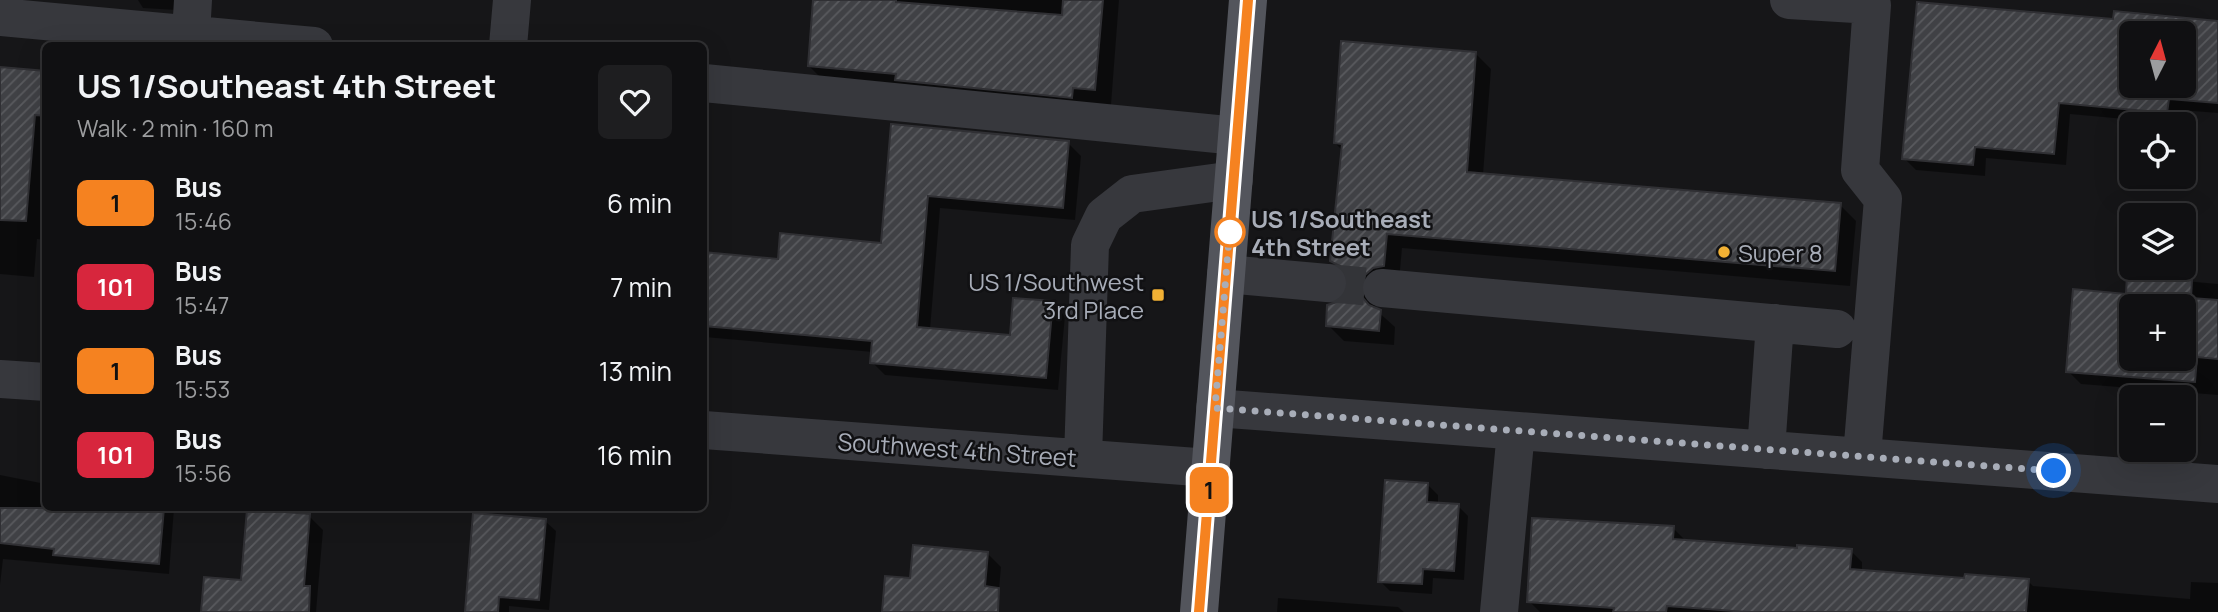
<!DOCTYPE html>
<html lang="en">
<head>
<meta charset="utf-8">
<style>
	body { margin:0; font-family:Manrope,sans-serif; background:#1e1e20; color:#f1f3f6; height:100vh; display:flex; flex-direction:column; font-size:26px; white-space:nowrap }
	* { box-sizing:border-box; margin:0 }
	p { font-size:23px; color:#9c9d9f }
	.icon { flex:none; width:38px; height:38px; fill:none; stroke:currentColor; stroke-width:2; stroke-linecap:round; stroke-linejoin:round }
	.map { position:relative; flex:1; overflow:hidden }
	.panel { position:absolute; left:42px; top:42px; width:665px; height:469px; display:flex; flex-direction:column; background:#101012; border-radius:10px; box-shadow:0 7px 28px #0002,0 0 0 2px #303032 }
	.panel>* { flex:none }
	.badge { padding:0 14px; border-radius:10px; font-size:24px; line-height:46px }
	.needle { width:46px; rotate:6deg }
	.controls { position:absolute; left:2119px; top:21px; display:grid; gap:14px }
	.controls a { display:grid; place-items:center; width:77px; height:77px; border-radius:10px; background:#101012; box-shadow:0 7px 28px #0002,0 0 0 2px #303032; font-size:35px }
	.you { position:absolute; width:35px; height:35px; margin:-18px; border:5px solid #fff; border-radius:50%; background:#1a73e8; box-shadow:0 0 0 10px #1a73e833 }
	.map>.badge { position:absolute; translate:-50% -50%; box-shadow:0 0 0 4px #fff }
	.round { display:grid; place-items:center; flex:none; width:74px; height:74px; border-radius:10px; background:#1e1e20 }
	.headline { display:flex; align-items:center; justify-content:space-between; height:119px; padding:0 35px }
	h1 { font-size:33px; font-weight:700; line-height:52px }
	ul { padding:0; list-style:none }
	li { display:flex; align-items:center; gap:21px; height:84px; padding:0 35px }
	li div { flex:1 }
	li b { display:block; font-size:26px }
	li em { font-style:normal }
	li .badge { min-width:77px; font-weight:700; text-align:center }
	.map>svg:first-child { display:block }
	.shadow { fill:#0007; fill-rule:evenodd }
	.building { fill:url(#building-hatch); stroke:#303034; stroke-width:2; fill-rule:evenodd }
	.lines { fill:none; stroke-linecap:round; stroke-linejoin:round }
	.minor-tunnel { stroke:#333438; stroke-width:38; stroke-dasharray:38 19; stroke-linecap:butt }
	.minor { stroke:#37383d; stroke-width:38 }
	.major { stroke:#53555c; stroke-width:38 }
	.line-casing { stroke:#fff; stroke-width:16 }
	.line { stroke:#f58220; stroke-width:10 }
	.walk { stroke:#a8adb8; stroke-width:7; stroke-dasharray:0 12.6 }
	.stop-dot { fill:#fff; stroke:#f58220; stroke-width:3.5 }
	.poi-dot { fill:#f2b134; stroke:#111113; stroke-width:2.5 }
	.labels { text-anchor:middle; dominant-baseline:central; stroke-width:5; stroke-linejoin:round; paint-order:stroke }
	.stop-label { font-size:24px; font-weight:bold; fill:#a8adb8; stroke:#111113; text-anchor:start }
	.poi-label { font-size:24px; fill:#a8adb8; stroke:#111113; text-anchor:start }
	.street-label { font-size:24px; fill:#a8adb8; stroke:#111113 }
</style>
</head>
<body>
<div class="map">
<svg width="2218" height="612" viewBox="0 0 2218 612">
	<defs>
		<pattern id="building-hatch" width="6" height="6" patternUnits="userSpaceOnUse" patternTransform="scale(1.75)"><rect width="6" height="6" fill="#404145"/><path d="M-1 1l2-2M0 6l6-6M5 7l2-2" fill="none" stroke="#595a5e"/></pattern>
	</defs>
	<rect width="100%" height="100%" fill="#161618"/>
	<!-- shadow -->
	<path class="shadow" d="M 138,0 L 178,0 L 176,10 L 143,8 Z
		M 815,0 L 1119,0 L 1111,105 L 825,82 L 809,66 Z
		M 2115,21 L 2218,23 L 2218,113 L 2180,110 L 2179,124 L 2070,114 L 2066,165 L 1986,158 L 1985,176 L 1916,170 L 1904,158 ZM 2132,33 L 2184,33 L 2184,86 L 2132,86 Z
		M 1476,54 L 1491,69 L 1483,175 L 1840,205 L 1856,221 L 1850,286 L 1402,248 L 1399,281 L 1375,303 L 1376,310 L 1395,327 L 1394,345 L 1344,341 L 1328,325 L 1338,304 L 1346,297 L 1351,284 L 1347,276 L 1332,261 L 1343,151 L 1335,143 Z
		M 0,69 L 46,73 L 46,144 L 42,187 L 46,187 L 46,240 L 37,239 L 34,277 L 0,274 Z
		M 893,126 L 1068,143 L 1081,156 L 1075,220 L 940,208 L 930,330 L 1012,337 L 1052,303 L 1065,316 L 1058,390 L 885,375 L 872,362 L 873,352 L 704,337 L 704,254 L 779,261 L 882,245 Z
		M 2129,276 L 2218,284 L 2218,395 L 2081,384 L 2068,371 L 2128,296 ZM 2132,306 L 2184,306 L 2184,359 L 2132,359 Z
		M 0,475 L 46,484 L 46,508 L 174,508 L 169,574 L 3,559 L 0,585 Z
		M 1428,485 L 1438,495 L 1438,504 L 1458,506 L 1468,516 L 1464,580 L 1433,578 L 1432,594 L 1390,591 L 1380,581 Z
		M 309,516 L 323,530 L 316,612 L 203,612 L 242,582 Z
		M 545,521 L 556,531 L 549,610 L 509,606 L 509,612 L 467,612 Z
		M 1673,528 L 1684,539 L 1684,542 L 1851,551 L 1862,562 L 1862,572 L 1966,579 L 2028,581 L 2033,586 L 2190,599 L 2191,582 L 2218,583 L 2218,612 L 1540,612 L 1529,601 Z
		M 987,553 L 1001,567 L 997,612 L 884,612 L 912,580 Z
		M 1278,598 L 1398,607 L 1404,612 L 1277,612 Z"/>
	<!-- building -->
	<path class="building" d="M 813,0 L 896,0 L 896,2 L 1062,15 L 1063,0 L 1103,0 L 1095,90 L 1073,88 L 1072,98 L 895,80 L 896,74 L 808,66 Z
		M 1917,2 L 2113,19 L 2114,11 L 2218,21 L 2218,103 L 2169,99 L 2167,113 L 2059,103 L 2054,154 L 1975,147 L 1973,165 L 1902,159 ZM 2132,33 L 2184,33 L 2184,86 L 2132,86 Z
		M 1341,41 L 1476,52 L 1467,172 L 1841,203 L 1835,271 L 1387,234 L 1384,266 L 1373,268 L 1365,275 L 1360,287 L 1362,297 L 1369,305 L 1381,310 L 1379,331 L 1326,326 L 1327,305 L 1337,302 L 1344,296 L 1349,284 L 1346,273 L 1340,266 L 1330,261 L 1342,144 L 1334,143 Z
		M 0,67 L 46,71 L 46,116 L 35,115 L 26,221 L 0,220 Z
		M 891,124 L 1069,141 L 1063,208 L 928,196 L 917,327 L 1010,335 L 1013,298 L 1053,301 L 1046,378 L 870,363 L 872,341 L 704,326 L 704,252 L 778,259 L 780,233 L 881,243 Z
		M 2127,274 L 2192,280 L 2191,298 L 2218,300 L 2218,359 L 2197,357 L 2195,382 L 2066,372 L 2073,289 L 2126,294 ZM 2132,306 L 2184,306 L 2184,359 L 2132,359 Z
		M 1385,480 L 1428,483 L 1427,502 L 1459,504 L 1454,571 L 1423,569 L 1422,584 L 1378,582 Z
		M 0,508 L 164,508 L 159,564 L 53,555 L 54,549 L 0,543 Z
		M 247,509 L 310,514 L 304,586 L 310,586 L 309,612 L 201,612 L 204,577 L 241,580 Z
		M 473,513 L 546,519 L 539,600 L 499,597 L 498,612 L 465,612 Z
		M 1532,518 L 1674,526 L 1673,539 L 1797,548 L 1797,545 L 1852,549 L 1850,569 L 1964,578 L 1965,574 L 2029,579 L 2026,612 L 1747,612 L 1667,606 L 1666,612 L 1613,612 L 1614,608 L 1527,602 Z
		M 913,545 L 988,552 L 985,586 L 999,588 L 998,612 L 882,612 L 885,576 L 910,578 Z"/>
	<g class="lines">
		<!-- minor-tunnel -->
		<path class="minor-tunnel" d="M 1327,283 L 1382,288"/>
		<!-- minor -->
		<path class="minor" d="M 1789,0 L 1872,5 L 1860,170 L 1883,199 L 1862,456
			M 0,17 L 314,46
			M 191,34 L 193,0
			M 508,46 L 512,0
			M 704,83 L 1237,136
			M 1226,274 L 1327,283
			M 1382,288 L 1837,329
			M 0,379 L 46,382
			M 1215,408 L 2218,484
			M 704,430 L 1210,468
			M 1766,450 L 1775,323
			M 1083,458 L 1090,245 L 1104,216 L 1132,194 L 1234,180
			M 1499,612 L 1516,431"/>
		<!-- major -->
		<path class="major" d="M 1199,612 L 1248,0"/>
	</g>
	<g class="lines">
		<!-- line casing -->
		<g class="line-casing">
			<path id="line" d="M 1199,612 L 1248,0"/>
		</g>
		<!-- line -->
		<use href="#line" class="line"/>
		<!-- walk -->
		<path class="walk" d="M 1230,232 L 1230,227 L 1215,408 L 2054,471"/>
	</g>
	<!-- markers -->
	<circle class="stop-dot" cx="1230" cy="232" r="14"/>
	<g class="poi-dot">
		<circle cx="1724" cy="252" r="7"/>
		<rect x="1151" y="288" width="14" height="14" rx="3.5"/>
	</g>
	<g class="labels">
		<!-- stop labels -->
		<g class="stop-label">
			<text x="1251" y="218">US 1/Southeast<tspan x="1251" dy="28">4th Street</tspan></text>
		</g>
		<!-- poi labels -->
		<g class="poi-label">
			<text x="1738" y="252">Super 8</text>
			<text x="1144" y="281" text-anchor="end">US 1/Southwest<tspan x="1144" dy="28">3rd Place</tspan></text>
		</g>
		<!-- street labels -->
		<g class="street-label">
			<text transform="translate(957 449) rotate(4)">Southwest 4th Street</text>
		</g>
	</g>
</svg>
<div class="controls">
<a><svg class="needle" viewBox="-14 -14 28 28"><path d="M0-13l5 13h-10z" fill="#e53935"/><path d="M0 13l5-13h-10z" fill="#9c9d9f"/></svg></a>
<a><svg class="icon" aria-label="locate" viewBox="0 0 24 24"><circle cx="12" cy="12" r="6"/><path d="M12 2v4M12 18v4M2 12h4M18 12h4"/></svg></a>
<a><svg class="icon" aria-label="layers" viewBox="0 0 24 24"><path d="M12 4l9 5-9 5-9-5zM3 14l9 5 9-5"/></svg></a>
<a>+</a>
<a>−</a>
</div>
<div class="you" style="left:2054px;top:471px"></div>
<b class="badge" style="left:1209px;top:490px;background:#f58220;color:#111">1</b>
<section class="panel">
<div class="headline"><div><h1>US 1/Southeast 4th Street</h1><p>Walk · 2 min · 160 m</p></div><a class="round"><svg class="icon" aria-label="heart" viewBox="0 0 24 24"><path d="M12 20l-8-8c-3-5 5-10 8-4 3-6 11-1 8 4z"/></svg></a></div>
<ul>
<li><span class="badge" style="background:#f58220;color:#111">1</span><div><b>Bus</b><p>15:46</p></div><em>6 min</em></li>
<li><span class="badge" style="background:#d7263d;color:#fff">101</span><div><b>Bus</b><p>15:47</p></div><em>7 min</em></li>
<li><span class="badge" style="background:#f58220;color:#111">1</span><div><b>Bus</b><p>15:53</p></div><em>13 min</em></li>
<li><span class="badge" style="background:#d7263d;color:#fff">101</span><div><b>Bus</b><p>15:56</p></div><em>16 min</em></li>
</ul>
</section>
</div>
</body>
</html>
